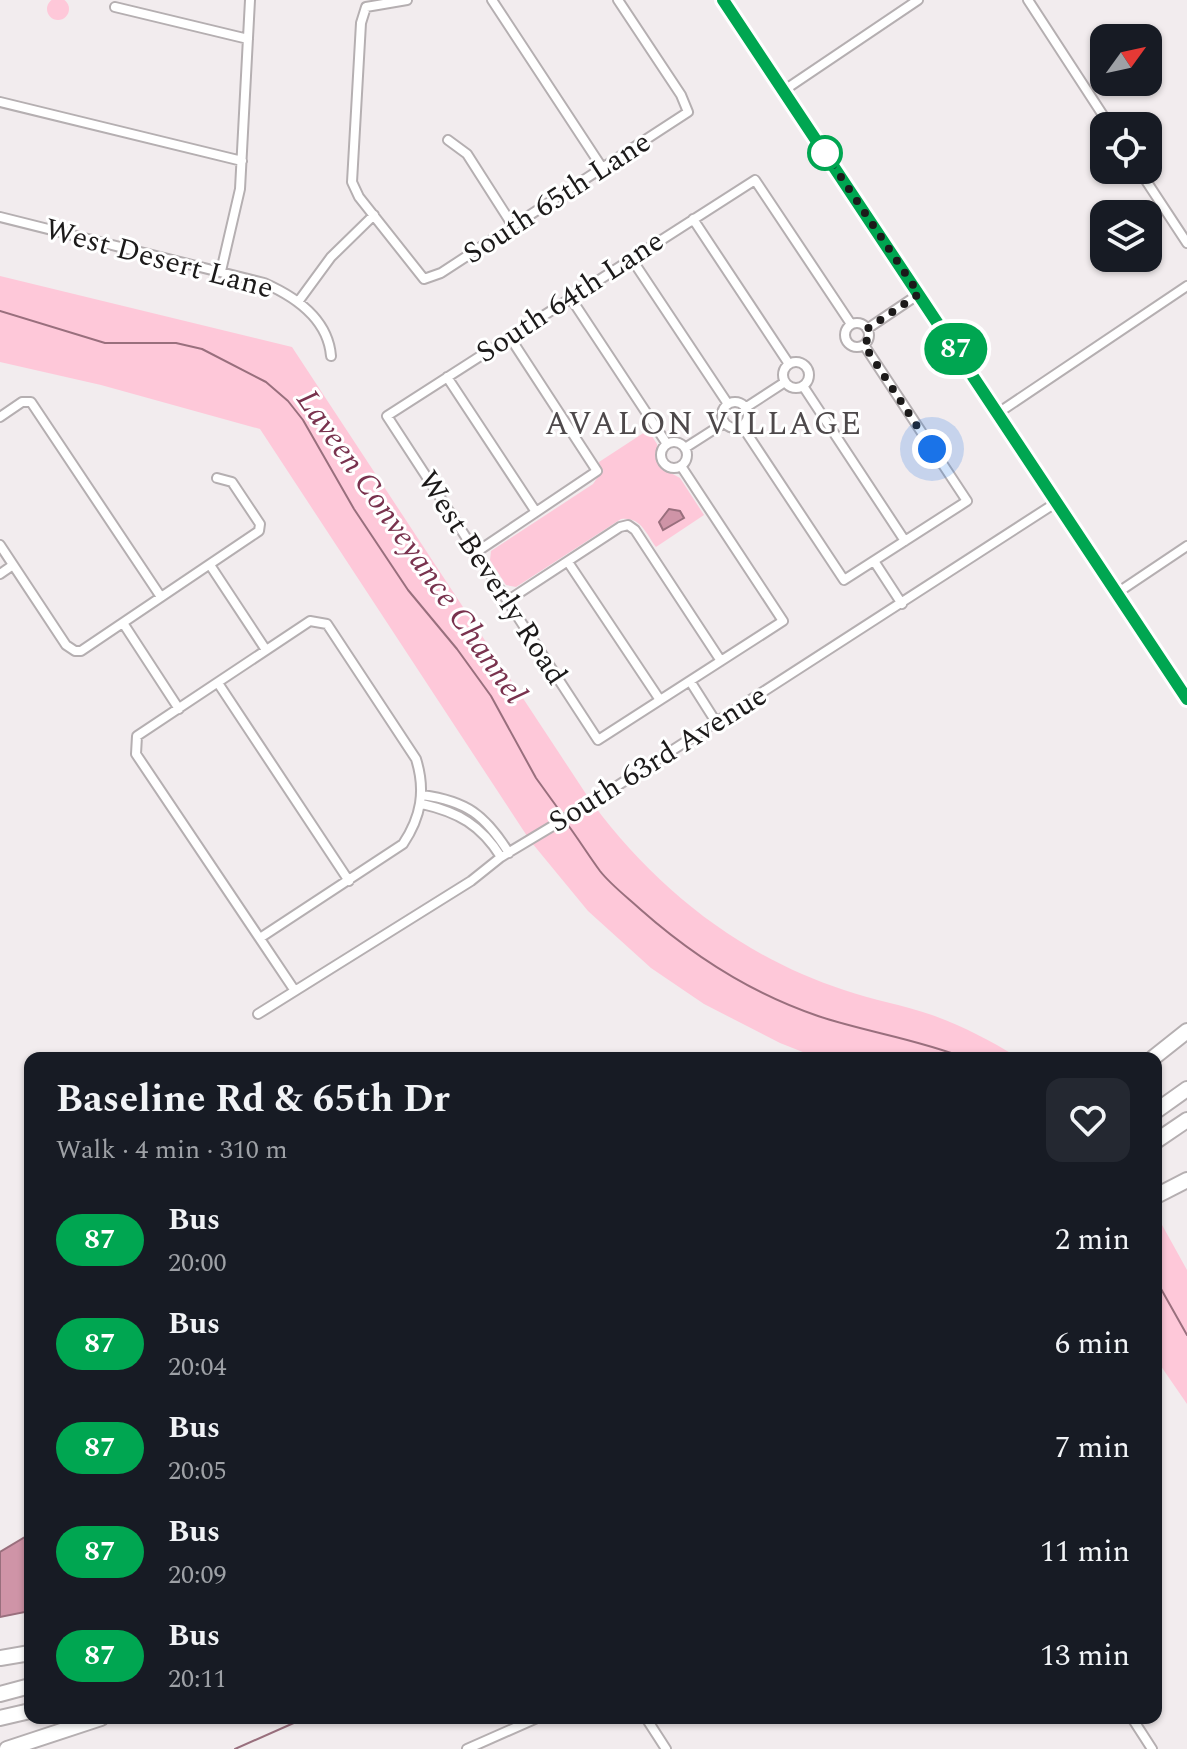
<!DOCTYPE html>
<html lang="en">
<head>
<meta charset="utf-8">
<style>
	body { margin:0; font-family:Spectral,serif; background:#242831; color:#f1f3f6; height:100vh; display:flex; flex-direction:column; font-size:30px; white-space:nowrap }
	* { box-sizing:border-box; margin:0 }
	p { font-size:26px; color:#9ea1a6 }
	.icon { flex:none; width:44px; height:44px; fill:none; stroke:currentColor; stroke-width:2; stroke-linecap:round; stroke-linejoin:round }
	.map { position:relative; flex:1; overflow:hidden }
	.side { position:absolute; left:24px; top:1052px; width:1138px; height:672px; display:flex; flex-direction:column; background:#171b24; border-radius:16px; box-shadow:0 2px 6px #0004 }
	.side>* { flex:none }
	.badge { padding:0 16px; border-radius:26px; font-size:28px; line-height:52px }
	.needle { width:52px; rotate:57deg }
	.buttons { position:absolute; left:1090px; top:24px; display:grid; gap:16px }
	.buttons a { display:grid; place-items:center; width:72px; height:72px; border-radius:16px; background:#171b24; box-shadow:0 2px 6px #0004; font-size:40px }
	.you { position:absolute; width:40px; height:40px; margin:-20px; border:6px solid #fff; border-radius:50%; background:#1a73e8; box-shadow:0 0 0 12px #1a73e833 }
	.map>.badge { position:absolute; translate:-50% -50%; box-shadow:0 0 0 4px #fff }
	.round { display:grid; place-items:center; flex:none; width:84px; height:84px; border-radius:16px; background:#242831 }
	.headline { display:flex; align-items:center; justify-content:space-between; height:136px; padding:0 32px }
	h1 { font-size:38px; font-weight:700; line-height:60px }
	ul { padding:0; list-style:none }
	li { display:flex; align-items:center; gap:24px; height:104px; padding:0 32px }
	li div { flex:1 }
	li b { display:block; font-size:30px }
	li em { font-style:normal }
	li .badge { min-width:88px; font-weight:700; text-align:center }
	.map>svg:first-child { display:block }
	.green { fill:#fec8d9 }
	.water { fill:#cf94a7; stroke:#996f7d; stroke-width:2 }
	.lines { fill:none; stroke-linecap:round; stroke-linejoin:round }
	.stream { stroke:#996f7d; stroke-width:2 }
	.street-casing { stroke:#b5afb1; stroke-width:12 }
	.secondary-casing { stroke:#b5afb1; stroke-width:15 }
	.highway-casing { stroke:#b5afb1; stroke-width:18 }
	.street { stroke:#fff; stroke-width:8 }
	.secondary { stroke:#fff; stroke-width:11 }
	.highway { stroke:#fff; stroke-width:14 }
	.line-casing { stroke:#fff; stroke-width:18 }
	.line { stroke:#00a651; stroke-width:12 }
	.walk { stroke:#1c1a1a; stroke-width:8; stroke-dasharray:0 14.4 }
	.stop-dot { fill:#fff; stroke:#00a651; stroke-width:4 }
	.labels { text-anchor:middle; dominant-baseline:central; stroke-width:6; stroke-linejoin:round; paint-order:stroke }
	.street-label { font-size:30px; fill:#1c1a1a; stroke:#fff }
	.neighbourhood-label { font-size:32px; letter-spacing:2px; fill:#4e494b; stroke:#fff }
	.water-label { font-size:32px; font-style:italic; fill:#79324e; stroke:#fff }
</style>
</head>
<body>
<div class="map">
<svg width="1187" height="1749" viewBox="0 0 1187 1749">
	<rect width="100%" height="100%" fill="#f2ecee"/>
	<!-- green -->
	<path class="green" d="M47 9a11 11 0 1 1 22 0a11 11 0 1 1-22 0Z
		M 0,276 L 292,347 L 588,797 L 527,836 L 260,429 L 101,385 L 0,362 Z
		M 648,430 L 657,444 L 660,467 L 680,478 L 704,515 L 656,547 C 646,533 640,516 621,519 L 516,587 L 506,585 L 490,560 L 491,551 L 593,484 L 600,474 L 599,462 Z
		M 593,804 C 656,889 742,957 844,990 C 873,1000 903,1005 932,1015 C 963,1026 991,1041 1019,1058 L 818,1058 L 780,1043 L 704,1004 L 651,968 L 588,911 L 532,843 Z
		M 1156,1214 L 1187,1270 L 1187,1404 L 1156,1359 Z"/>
	<!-- water -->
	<path class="water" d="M 669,509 L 680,511 L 684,518 L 663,530 L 659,522 Z
		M 30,1534 L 30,1611 L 0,1617 L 0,1552 Z"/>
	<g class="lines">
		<!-- stream -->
		<path class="stream" d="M 0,311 L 105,343 L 176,343 L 202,349 L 266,382 L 288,401 L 303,420 L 354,509 L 408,590 L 457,649 L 491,696 L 536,778 L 562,814
			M 568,825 C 579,840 589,856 600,871 C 611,885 627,897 640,909 C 693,956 750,993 818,1016 C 866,1032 917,1039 965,1058
			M 1156,1280 L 1187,1335
			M 235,1749 L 305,1718"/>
		<!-- street casing -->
		<g class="street-casing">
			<path id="street" d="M 407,0 L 366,7 L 361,23 L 352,182 L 359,197 L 424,279 L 441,273 L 688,112 L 681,95 L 618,0
				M 492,0 L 603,169
				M 1028,0 L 1110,126
				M 115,7 L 248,39
				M 783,91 L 918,0
				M 0,102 L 242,161
				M 448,140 L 467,154 L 513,226
				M 1139,170 L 1187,243
				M 0,217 L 264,283 C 296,297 328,320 331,356
				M 693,219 L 789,364
				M 631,258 L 728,404
				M 221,271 L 240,189 L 250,0
				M 570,297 L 667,444
				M 298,302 L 331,257 L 374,215
				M845 335a12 12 0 1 1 24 0a12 12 0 1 1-24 0Z
				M 867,329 L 919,294
				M783 375a13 13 0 1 1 26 0a13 13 0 1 1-26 0Z
				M 447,377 L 536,512
				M 803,386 L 905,541
				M722 415a13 13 0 1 1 26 0a13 13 0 1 1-26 0Z
				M 745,408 L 785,382
				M 998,413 L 1187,286
				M 0,417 L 22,402 L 31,402 L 161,597
				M 742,426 L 844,580 L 967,501 L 864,345
				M661 455a13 13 0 1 1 26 0a13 13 0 1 1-26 0Z
				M 685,448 L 724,423
				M 681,466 L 783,621 L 598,740 L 387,416 L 755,180 L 851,324
				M 0,545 L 66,645 L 75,651 L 81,651 L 259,531 L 260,524 L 232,482 L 217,478
				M 475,553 L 597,471 L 509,336
				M 874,561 L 902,604
				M 568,562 L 660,700
				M 210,565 L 266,650
				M 0,574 L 13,565
				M 1117,593 L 1187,546
				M 507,601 L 620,527 L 628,525 L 635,530 L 721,661
				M 123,623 L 179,709
				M 690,681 L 716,722
				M 218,683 L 349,881
				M 422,795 C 467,801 485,815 509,853
				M 422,804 C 458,812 481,825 501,857
				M 260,938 L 403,844 C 421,817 426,791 416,759 L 327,624 L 310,621 L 137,736 L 136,754 L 295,991
				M 258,1014 L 471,881 L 501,857 L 586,806 L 1057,502
				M 646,1718 L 666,1749
				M 1132,1718 L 1152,1749
				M 467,1749 L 537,1718"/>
		</g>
		<!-- secondary casing -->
		<g class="secondary-casing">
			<path id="secondary" d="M 723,0 L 1187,699"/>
		</g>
		<!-- highway casing -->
		<g class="highway-casing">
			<path id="highway" d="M 1153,1058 L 1187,1031
				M 1156,1111 L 1187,1089
				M 1156,1141 L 1187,1120
				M 1156,1196 L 1187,1180
				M 0,1658 L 30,1653
				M 0,1694 L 30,1686
				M 0,1718 L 30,1711
				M 7,1749 L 101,1718"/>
		</g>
		<!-- street -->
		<use href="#street" class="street"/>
		<!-- secondary -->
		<use href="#secondary" class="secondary"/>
		<!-- highway -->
		<use href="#highway" class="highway"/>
	</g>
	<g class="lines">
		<!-- line casing -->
		<g class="line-casing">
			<path id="line" d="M 723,0 L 1187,699"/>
		</g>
		<!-- line -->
		<use href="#line" class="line"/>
		<!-- walk -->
		<path class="walk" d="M 825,153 L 919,294 L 867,329 L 869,337 L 864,345 L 932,449"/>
	</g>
	<!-- markers -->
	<circle class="stop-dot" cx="825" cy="153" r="16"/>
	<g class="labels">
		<!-- street labels -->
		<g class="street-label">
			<text transform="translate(557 198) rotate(-33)">South 65th Lane</text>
			<text transform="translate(159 259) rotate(15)">West Desert Lane</text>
			<text transform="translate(570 297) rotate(-33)">South 64th Lane</text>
			<text transform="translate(492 578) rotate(57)">West Beverly Road</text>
			<text transform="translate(658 759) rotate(-32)">South 63rd Avenue</text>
		</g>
		<!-- neighbourhood labels -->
		<g class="neighbourhood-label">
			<text x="704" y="424">AVALON VILLAGE</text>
		</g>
		<!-- water labels -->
		<g class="water-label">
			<text transform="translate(411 547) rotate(55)">Laveen Conveyance Channel</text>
		</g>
	</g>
</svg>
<div class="buttons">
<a><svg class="needle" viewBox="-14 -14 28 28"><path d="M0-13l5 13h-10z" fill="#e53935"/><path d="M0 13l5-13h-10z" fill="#9ea1a6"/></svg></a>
<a><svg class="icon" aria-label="locate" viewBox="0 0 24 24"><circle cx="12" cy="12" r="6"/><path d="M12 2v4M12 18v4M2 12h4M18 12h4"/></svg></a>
<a><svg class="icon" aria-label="layers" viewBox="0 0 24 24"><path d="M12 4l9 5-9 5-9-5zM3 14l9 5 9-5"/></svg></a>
</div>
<div class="you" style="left:932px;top:449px"></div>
<b class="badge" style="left:956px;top:349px;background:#00a651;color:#fff">87</b>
<section class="side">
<div class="headline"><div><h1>Baseline Rd &amp; 65th Dr</h1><p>Walk · 4 min · 310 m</p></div><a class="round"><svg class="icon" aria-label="heart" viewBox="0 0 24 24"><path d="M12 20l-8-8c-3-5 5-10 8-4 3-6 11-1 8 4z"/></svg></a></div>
<ul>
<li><span class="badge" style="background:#00a651;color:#fff">87</span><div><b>Bus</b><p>20:00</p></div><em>2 min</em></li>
<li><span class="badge" style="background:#00a651;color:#fff">87</span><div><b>Bus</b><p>20:04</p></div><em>6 min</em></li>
<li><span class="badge" style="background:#00a651;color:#fff">87</span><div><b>Bus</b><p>20:05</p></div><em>7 min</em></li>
<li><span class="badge" style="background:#00a651;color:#fff">87</span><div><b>Bus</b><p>20:09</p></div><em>11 min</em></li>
<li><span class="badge" style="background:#00a651;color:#fff">87</span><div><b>Bus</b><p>20:11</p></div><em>13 min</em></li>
</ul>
</section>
</div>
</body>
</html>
